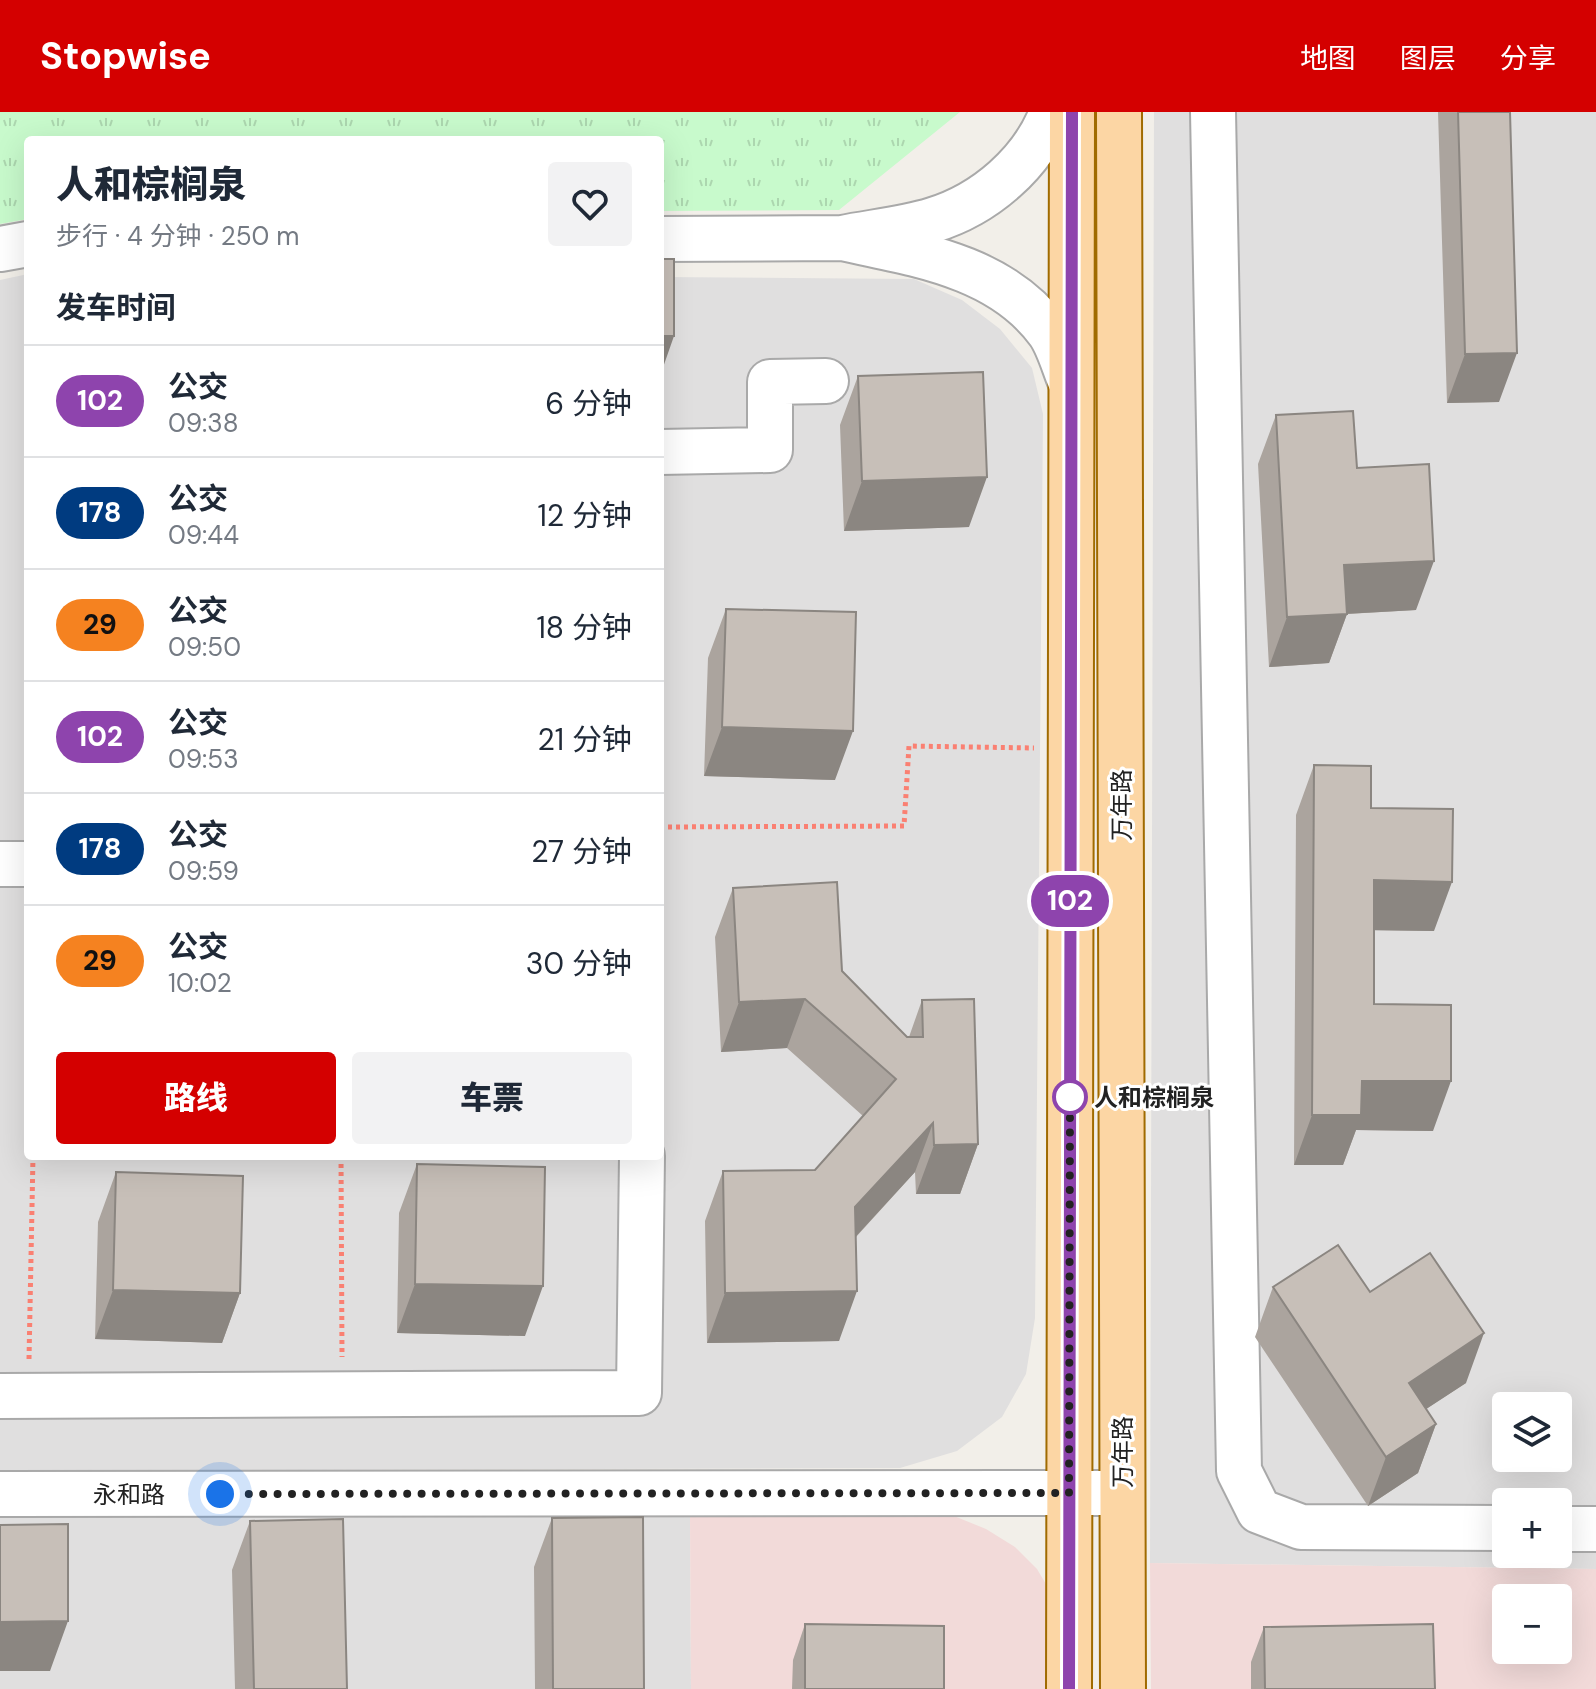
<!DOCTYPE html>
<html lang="zh">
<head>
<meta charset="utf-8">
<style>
	body { margin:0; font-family:"DM Sans","Noto Sans SC",sans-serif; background:#f2f2f3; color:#1f2937; height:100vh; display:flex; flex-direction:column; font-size:30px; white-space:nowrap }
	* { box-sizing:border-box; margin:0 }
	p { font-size:26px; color:#747a83 }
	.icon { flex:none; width:44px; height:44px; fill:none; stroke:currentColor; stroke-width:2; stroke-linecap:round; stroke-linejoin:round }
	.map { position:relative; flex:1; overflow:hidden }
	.details { position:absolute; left:24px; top:24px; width:640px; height:1024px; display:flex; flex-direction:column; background:#fff; border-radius:8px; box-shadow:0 8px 32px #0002 }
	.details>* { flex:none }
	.badge { padding:0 16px; border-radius:26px; font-size:28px; line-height:52px }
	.tools { position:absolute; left:1492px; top:1280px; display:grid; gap:16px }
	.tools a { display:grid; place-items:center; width:80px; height:80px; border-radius:8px; background:#fff; box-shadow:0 8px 32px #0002; font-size:40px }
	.you { position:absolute; width:40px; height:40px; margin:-20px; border:6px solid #fff; border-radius:50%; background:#1a73e8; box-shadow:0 0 0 12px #1a73e833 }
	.map>.badge { position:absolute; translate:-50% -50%; box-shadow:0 0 0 4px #fff }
	h2 { padding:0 32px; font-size:30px; line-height:72px }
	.round { display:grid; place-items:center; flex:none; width:84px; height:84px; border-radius:8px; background:#f2f2f3 }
	.headline { display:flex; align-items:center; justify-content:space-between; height:136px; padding:0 32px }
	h1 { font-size:38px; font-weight:800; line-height:60px }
	.primary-button { display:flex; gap:16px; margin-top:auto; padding:16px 32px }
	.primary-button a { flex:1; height:92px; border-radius:8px; background:#d40000; color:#fff; font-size:32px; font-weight:800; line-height:92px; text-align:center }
	.primary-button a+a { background:#f2f2f3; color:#1f2937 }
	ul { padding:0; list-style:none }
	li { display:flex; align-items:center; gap:24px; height:112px; padding:0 32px; border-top:2px solid #e0e1e3 }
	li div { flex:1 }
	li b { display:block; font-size:30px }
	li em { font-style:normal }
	li .badge { min-width:88px; font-weight:700; text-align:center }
	header { display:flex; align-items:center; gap:48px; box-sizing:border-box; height:112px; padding:0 40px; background:#d40000; color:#fff }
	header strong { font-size:38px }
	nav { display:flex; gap:44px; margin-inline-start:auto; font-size:28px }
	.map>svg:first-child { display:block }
	.residential { fill:#e0dfdf; fill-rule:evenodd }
	.commercial { fill:#f2dad9; fill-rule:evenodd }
	.park { fill:url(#park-tufts) }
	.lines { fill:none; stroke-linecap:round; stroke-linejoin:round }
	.minor-casing { stroke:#a9a9a9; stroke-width:48 }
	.major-casing { stroke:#a06b00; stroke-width:48 }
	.path { stroke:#fa8072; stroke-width:5; stroke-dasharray:4 4; stroke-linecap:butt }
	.minor { stroke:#fff; stroke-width:44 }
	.major { stroke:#fcd6a4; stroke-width:44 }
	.wall { fill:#aba49e }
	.shaded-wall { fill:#8b8681 }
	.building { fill:#c7bfb8; stroke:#8b8681; stroke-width:2 }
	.line-casing { stroke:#fff; stroke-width:18 }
	.line { stroke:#8e44ad; stroke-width:12 }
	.walk { stroke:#222; stroke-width:8; stroke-dasharray:0 14.4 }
	.stop-dot { fill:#fff; stroke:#8e44ad; stroke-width:4 }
	.labels { text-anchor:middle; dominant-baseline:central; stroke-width:6; stroke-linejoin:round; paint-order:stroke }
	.street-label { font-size:24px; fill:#222; stroke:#fff }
	.stop-label { font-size:24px; font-weight:bold; fill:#222; stroke:#fff; text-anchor:start }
</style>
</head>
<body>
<header>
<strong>Stopwise</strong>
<nav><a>地图</a><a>图层</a><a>分享</a></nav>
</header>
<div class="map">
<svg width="1596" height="1577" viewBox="0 0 1596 1577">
	<defs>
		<pattern id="park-tufts" width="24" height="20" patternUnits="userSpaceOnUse" patternTransform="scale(2)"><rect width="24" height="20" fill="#c8facc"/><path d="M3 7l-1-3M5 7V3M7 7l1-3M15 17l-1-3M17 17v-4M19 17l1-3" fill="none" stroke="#acd6af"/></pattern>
	</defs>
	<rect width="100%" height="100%" fill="#f2efe9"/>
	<!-- residential -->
	<path class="residential" d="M 1154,0 L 1596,0 L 1596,1457 L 1150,1451 ZM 1506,1294 L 1558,1294 L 1558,1346 L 1506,1346 ZM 1506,1390 L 1558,1390 L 1558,1442 L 1506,1442 Z
		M 28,162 L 28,1044 L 660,1044 L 660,165 L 914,167 L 962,188 L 1000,217 L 1032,256 L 1043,302 L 1035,1206 L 1026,1262 L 1002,1305 L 957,1339 L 900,1356 L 0,1359 L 0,168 Z
		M 690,1404 L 691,1577 L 0,1577 L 0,1405 Z"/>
	<!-- commercial -->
	<path class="commercial" d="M 690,1404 L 954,1404 L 986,1417 L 1015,1435 L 1037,1457 L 1053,1484 L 1053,1577 L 691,1577 Z
		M 1150,1451 L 1596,1457 L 1596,1577 L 1151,1577 ZM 1506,1486 L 1558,1486 L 1558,1538 L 1506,1538 Z"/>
	<!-- park -->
	<path class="park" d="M 0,0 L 960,0 L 839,98 L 660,99 L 660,28 L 28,28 L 28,107 L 0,112 Z"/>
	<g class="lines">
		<!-- minor casing -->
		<g class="minor-casing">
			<path id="minor" d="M 1052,0 C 1033,51 985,92 933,108 C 904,117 872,120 842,126 C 916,142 1001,154 1049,220 C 1059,234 1064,255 1071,271
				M 1213,0 L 1239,1359 L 1259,1399 L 1301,1415 L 1506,1416
				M 660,127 L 842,126
				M 0,137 L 28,132
				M 660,340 L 770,338 L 770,270 L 826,269
				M 0,752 L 28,752
				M 0,1284 L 639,1281 L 642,1044
				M 0,1382 L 1122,1381
				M 1558,1417 L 1596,1417"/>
		</g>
		<!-- major casing -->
		<g class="major-casing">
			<path id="major" d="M 1119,0 L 1123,1577
				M 1069,1577 L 1072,0"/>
		</g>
		<!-- path -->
		<path class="path" d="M 660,715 L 904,714 L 909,634 L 1034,636
			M 341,1044 L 342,1245
			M 29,1247 L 33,1044"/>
		<!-- minor -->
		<use href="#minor" class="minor"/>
		<!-- major -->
		<use href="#major" class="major"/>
	</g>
	<!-- wall -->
	<path class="wall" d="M 1438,0 L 1510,0 L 1499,290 L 1447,291 Z
		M 858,264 L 969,415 L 844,419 L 840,313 Z
		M 1276,303 L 1357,356 L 1416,498 L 1347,502 L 1329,551 L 1269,555 L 1258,352 Z
		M 726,497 L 835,668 L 704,664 L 708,546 Z
		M 1314,653 L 1371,696 L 1434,819 L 1374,818 L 1374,892 L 1433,1019 L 1356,1018 L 1343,1053 L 1294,1053 L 1296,703 Z
		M 733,776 L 842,859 L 907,925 L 909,925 L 922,888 L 978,1032 L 960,1082 L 916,1082 L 915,1060 L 856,1125 L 839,1229 L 707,1231 L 705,1109 L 723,1059 L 815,1058 L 863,1004 L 787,936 L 721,940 L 715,825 Z
		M 417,1052 L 525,1224 L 397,1221 L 399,1101 Z
		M 116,1060 L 240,1181 L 222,1231 L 95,1227 L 98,1110 Z
		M 1273,1175 L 1370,1180 L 1466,1271 L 1426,1297 L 1436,1312 L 1418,1361 L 1368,1394 L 1255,1225 Z
		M 552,1406 L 644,1577 L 535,1577 L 534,1455 Z
		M 250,1409 L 347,1577 L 235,1577 L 232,1458 Z
		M 805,1512 L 944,1577 L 792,1577 L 793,1548 Z
		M 1264,1515 L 1435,1577 L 1251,1577 L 1251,1550 Z"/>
	<!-- shaded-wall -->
	<path class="shaded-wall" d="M 660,224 L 674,224 L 660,264 Z
		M 1517,241 L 1499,290 L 1447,291 L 1465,242 Z
		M 987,365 L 969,415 L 844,419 L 862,369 Z
		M 1434,449 L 1416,498 L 1326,503 L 1344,453 Z
		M 1347,502 L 1329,551 L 1269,555 L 1287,505 Z
		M 722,615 L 853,619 L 835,668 L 704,664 Z
		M 1374,768 L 1452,770 L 1434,819 L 1356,818 Z
		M 805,887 L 787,936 L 721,940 L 739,890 Z
		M 1362,969 L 1451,969 L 1433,1019 L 1356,1018 L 1343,1053 L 1294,1053 L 1312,1003 Z
		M 933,1011 L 915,1060 L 837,1145 L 855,1095 Z
		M 978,1032 L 960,1082 L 916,1082 L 934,1033 Z
		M 415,1172 L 543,1174 L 525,1224 L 397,1221 Z
		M 113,1178 L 240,1181 L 222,1231 L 95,1227 Z
		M 857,1179 L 839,1229 L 707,1231 L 725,1181 Z
		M 1484,1221 L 1466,1271 L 1391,1320 L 1409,1271 Z
		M 1436,1312 L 1418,1361 L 1368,1394 L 1386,1345 Z
		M 68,1509 L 50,1559 L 0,1559 L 0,1510 Z"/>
	<!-- building -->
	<path class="building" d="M 1458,0 L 1510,0 L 1517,241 L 1465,242 Z
		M 660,147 L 674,147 L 674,224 L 660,224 Z
		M 983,260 L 987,365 L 862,369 L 858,264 Z
		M 1353,299 L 1357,356 L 1429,352 L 1434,449 L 1344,453 L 1347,502 L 1287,505 L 1276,303 Z
		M 726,497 L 856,500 L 853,619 L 722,615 Z
		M 1314,653 L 1371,654 L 1371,696 L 1453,697 L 1452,770 L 1374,768 L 1374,892 L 1451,893 L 1451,969 L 1362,969 L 1361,1003 L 1312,1003 Z
		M 837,770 L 842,859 L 907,925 L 923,925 L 922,888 L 974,887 L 978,1032 L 934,1033 L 933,1011 L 855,1095 L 857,1179 L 725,1181 L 723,1059 L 815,1058 L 896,967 L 805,887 L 739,890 L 733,776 Z
		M 417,1052 L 545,1055 L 543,1174 L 415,1172 Z
		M 116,1060 L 243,1064 L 240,1181 L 113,1178 Z
		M 1338,1133 L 1370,1180 L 1430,1141 L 1484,1221 L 1409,1271 L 1436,1312 L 1386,1345 L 1273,1175 Z
		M 643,1405 L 644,1577 L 553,1577 L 552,1406 Z
		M 343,1407 L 347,1577 L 254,1577 L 250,1409 Z
		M 68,1412 L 68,1509 L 0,1510 L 0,1413 Z
		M 805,1512 L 944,1514 L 944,1577 L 805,1577 Z
		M 1433,1512 L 1435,1577 L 1265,1577 L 1264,1515 Z"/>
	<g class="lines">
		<!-- line casing -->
		<g class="line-casing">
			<path id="line" d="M 1069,1577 L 1072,0"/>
		</g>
		<!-- line -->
		<use href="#line" class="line"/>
		<!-- walk -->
		<path class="walk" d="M 220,1382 L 1069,1381 L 1070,978 L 1070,985"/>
	</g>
	<!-- markers -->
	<circle class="stop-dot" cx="1070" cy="985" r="16"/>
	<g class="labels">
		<!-- street labels -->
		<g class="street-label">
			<text transform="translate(1121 693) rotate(-90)">万年路</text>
			<text transform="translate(1122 1340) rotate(-90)">万年路</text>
			<text x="129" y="1382">永和路</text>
		</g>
		<!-- stop labels -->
		<g class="stop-label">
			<text x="1094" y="985">人和棕榈泉</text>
		</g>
	</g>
</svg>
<div class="tools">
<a><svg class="icon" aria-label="layers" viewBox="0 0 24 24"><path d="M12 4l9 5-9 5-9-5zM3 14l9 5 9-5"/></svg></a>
<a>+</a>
<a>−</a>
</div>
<div class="you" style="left:220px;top:1382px"></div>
<b class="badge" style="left:1070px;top:789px;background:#8e44ad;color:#fff">102</b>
<section class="details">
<div class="headline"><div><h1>人和棕榈泉</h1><p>步行 · 4 分钟 · 250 m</p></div><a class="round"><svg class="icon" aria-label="heart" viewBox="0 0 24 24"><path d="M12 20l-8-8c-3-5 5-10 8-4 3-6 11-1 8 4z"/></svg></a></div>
<h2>发车时间</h2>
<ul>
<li><span class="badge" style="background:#8e44ad;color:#fff">102</span><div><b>公交</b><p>09:38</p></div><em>6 分钟</em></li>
<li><span class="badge" style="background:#003b80;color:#fff">178</span><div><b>公交</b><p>09:44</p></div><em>12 分钟</em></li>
<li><span class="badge" style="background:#f58220;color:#111">29</span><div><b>公交</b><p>09:50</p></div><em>18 分钟</em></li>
<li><span class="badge" style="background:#8e44ad;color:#fff">102</span><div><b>公交</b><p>09:53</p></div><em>21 分钟</em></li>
<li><span class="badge" style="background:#003b80;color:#fff">178</span><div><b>公交</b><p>09:59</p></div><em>27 分钟</em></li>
<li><span class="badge" style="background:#f58220;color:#111">29</span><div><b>公交</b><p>10:02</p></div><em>30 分钟</em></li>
</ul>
<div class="primary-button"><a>路线</a><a>车票</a></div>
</section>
</div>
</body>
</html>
